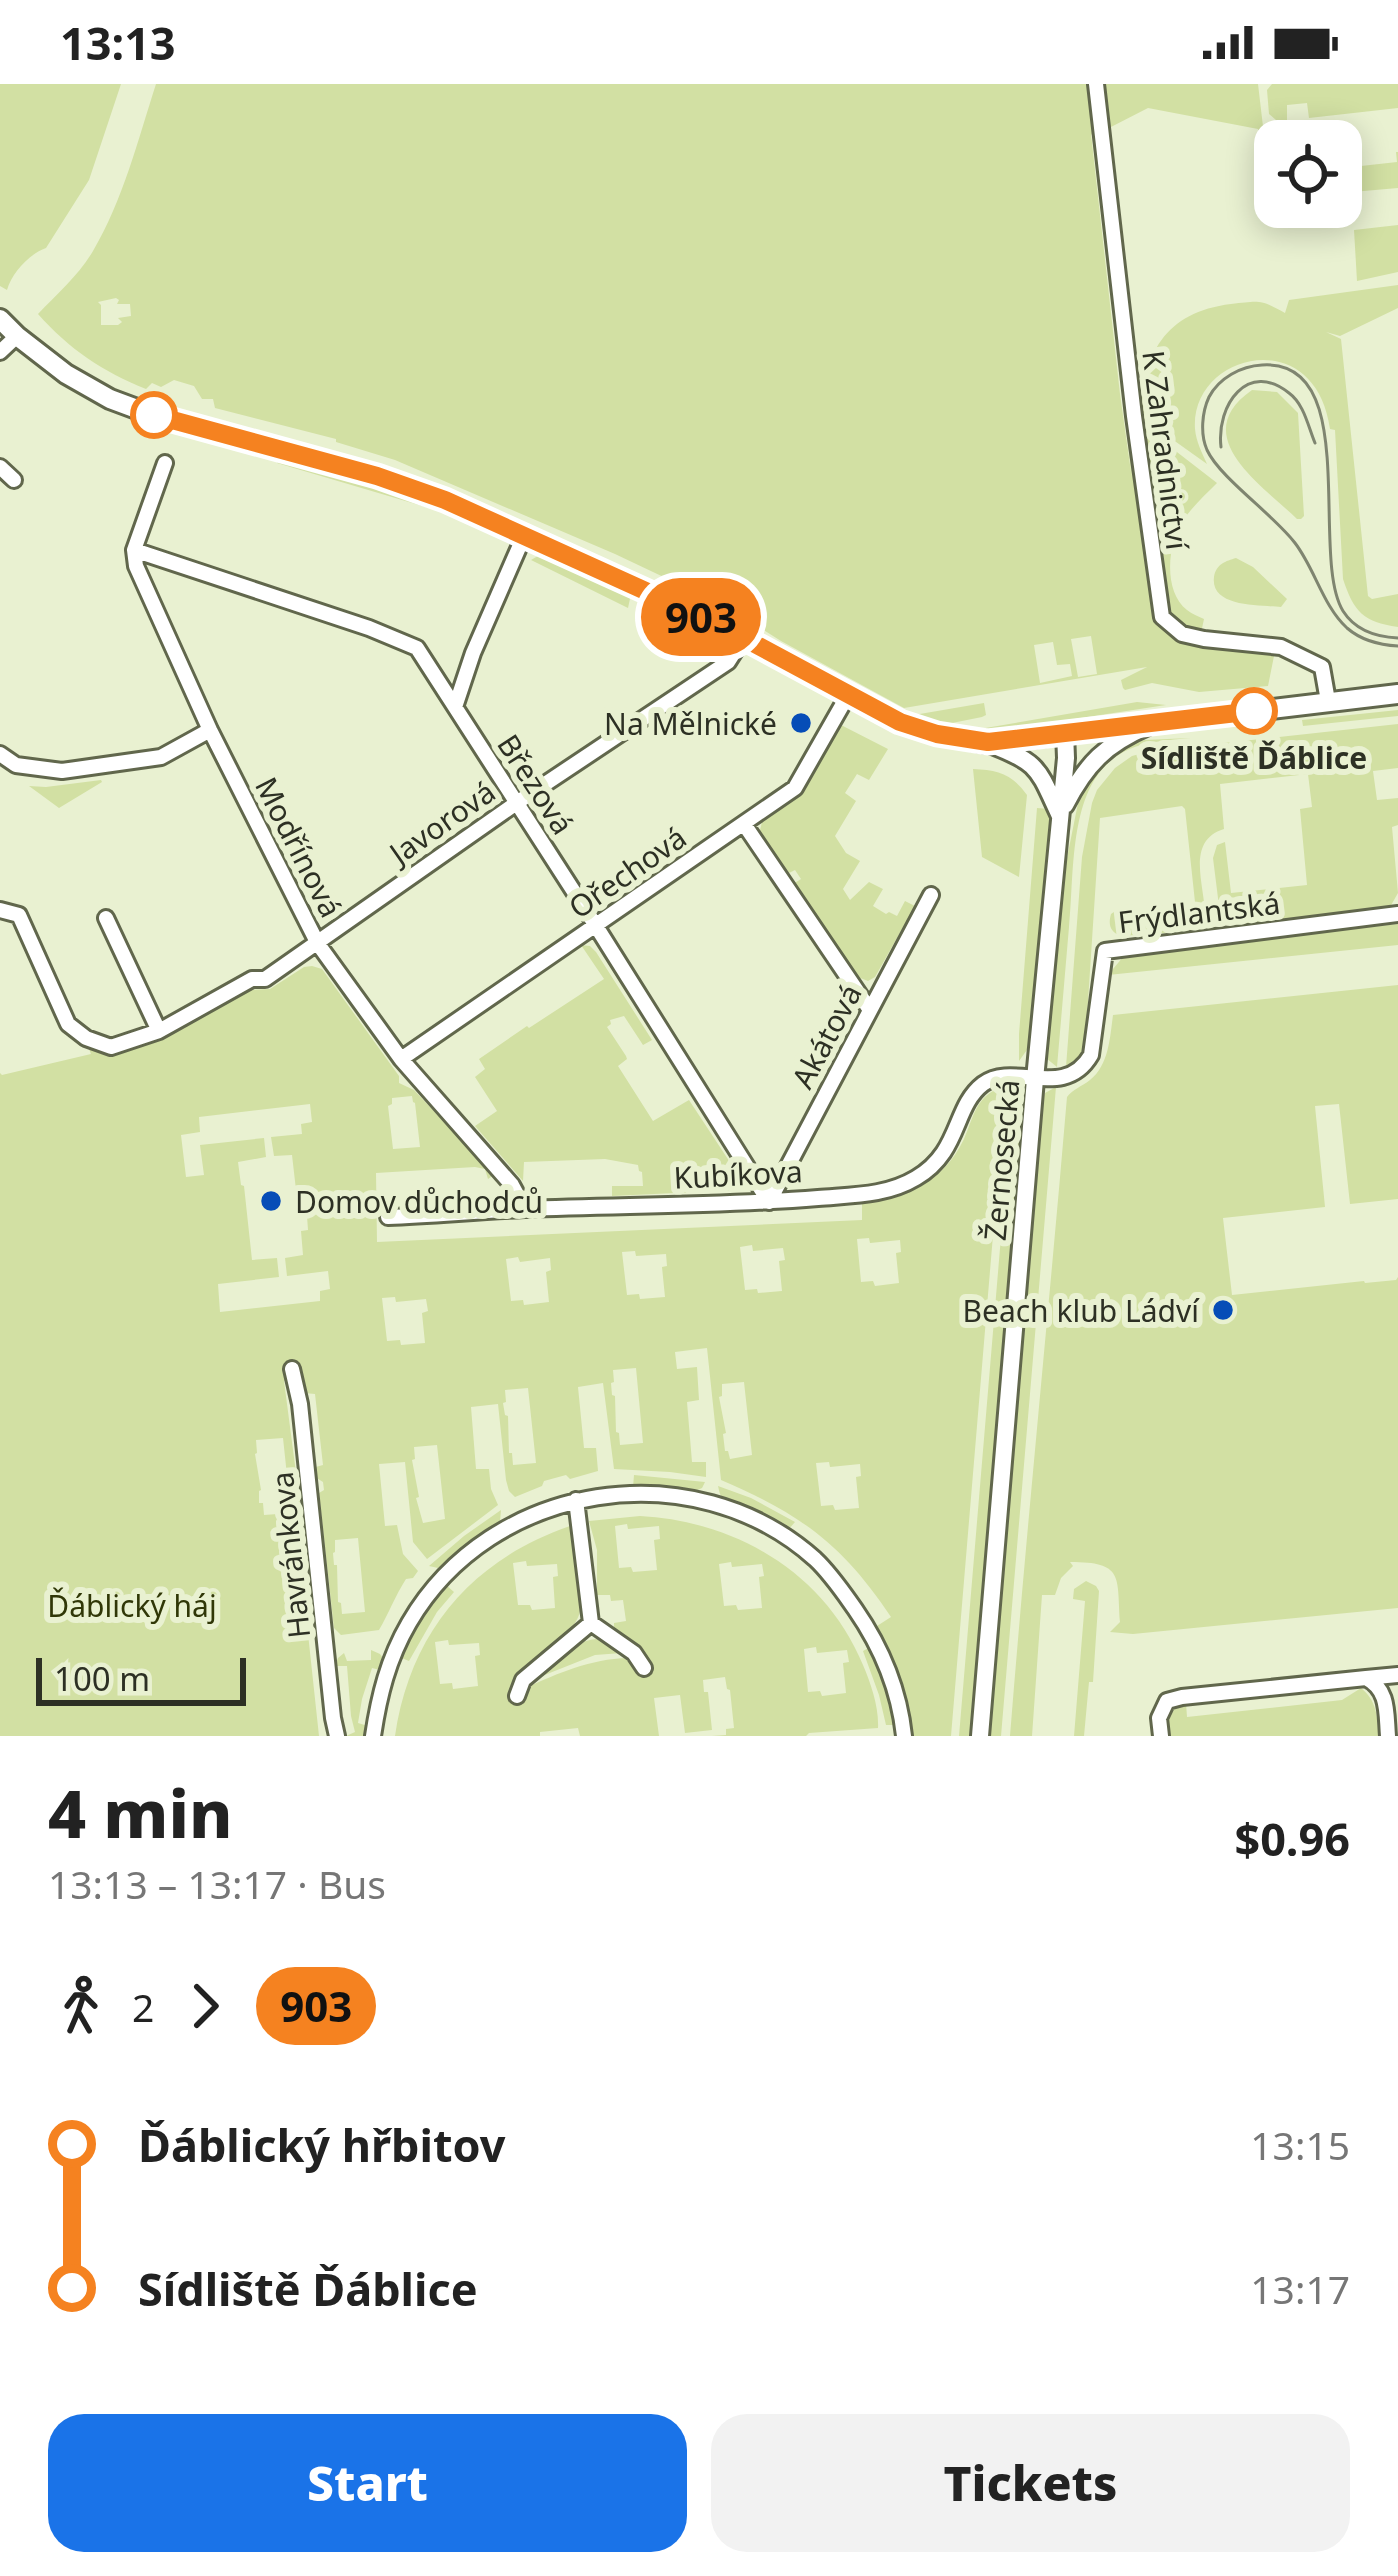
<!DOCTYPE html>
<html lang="en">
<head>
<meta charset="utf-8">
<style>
	body { margin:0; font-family:"Noto Sans",sans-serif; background:#f2f2f2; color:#222; height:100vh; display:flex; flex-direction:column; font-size:45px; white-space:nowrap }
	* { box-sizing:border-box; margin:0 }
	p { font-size:39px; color:#767676 }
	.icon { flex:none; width:66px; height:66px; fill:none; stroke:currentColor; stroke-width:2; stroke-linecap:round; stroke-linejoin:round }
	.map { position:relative; height:1652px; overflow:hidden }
	.sheet { display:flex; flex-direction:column; background:#fff; flex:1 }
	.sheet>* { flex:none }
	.badge { padding:0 24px; border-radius:39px; font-size:42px; line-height:78px }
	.tools { position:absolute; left:1254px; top:36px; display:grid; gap:24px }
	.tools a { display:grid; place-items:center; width:108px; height:108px; border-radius:24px; background:#fff; box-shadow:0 6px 30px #0003; font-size:60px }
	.scale { position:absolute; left:36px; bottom:30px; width:210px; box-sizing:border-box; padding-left:12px; border:6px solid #2d3024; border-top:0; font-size:33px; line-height:42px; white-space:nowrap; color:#2d3024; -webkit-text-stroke:9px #e9f1d1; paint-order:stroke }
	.map>.badge { position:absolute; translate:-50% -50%; box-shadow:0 0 0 6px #fff }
	.legs { display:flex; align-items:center; gap:18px; height:132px; padding:0 48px; font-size:39px }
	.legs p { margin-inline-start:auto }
	.head { display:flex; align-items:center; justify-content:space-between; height:204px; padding:0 48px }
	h1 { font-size:66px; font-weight:800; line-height:90px }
	.action { display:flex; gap:24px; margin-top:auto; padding:24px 48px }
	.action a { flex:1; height:138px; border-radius:36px; background:#1a73e8; color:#fff; font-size:48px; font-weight:800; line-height:138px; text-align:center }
	.action a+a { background:#f2f2f2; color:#222 }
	ul { padding:0 48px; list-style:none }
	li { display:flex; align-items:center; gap:42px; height:144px; font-size:45px }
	li i { display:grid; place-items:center; width:18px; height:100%; margin:0 15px; background:currentColor }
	li i::after { content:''; width:30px; height:30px; margin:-15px; border:9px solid; border-radius:50%; background:#fff }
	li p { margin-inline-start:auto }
	li:first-child i { background:linear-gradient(#0000 50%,currentColor 0) }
	li:last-child i { background:linear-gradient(currentColor 50%,#0000 0) }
	.status { display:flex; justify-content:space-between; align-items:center; height:84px; padding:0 60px; background:#fff; direction:ltr }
	.status svg { height:33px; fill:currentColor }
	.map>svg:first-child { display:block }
	.green { fill:#d2e0a3; fill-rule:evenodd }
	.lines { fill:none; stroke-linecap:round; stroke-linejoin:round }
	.minor-casing { stroke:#61674c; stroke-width:20 }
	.tertiary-casing { stroke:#61674c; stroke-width:22 }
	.secondary-casing { stroke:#61674c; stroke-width:24 }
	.minor { stroke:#fff; stroke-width:14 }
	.tertiary { stroke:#fff; stroke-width:16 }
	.secondary { stroke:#fff; stroke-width:18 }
	.tram { stroke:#7f8570; stroke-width:3 }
	.line-1-casing { stroke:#fff; stroke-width:27 }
	.line-1 { stroke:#f58220; stroke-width:18 }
	.stop-1-dot { fill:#fff; stroke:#f58220; stroke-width:6 }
	.poi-dot { fill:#064db7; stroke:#e9f1d1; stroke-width:4.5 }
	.labels { text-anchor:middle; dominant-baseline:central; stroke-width:12; stroke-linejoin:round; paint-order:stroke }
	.street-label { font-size:30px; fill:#2d3024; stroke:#e9f1d1 }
	.poi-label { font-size:30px; fill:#2d3024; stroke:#e9f1d1; text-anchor:end }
	.stop-label { font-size:30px; font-weight:bold; fill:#2d3024; stroke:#e9f1d1 }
	.park-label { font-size:30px; fill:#303707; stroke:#e9f1d1 }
</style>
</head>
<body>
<div class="status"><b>13:13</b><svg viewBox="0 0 49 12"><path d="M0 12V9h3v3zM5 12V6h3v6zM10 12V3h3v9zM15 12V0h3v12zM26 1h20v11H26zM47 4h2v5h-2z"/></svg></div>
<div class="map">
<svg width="1398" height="1652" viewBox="0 0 1398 1652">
	<rect width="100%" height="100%" fill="#e9f1d1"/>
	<!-- green -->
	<path class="green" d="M 0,0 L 121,0 L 89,96 L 46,164 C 29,170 12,189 7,206 L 0,202 Z
		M 156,0 L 1091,0 L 1163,542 L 1275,567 L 1268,602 L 1199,608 L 1152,599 L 1125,606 L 1123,604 L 1121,596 L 1147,583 L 904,624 L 781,557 L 729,524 L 615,470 L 395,376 L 336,358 L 336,355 L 215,324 L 213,315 L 202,315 L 194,302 L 174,296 L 161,303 L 152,299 L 146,305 C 103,288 69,265 38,230 C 57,210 79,191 93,167 C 123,116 138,56 156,0 ZM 1091,50 L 1092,51 L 1132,395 L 1120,310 ZM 116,214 L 119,216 L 117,220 L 130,220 L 131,232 L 118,234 L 122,238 L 118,241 L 101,241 L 101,221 L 98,218 ZM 1091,552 L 1097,590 L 1078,593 L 1071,555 ZM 1053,558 L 1057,581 L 1070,580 L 1072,592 L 1040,599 L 1034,561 Z
		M 1105,0 L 1258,0 L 1264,51 L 1291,50 L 1295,57 L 1275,57 L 1275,115 L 1266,116 L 1258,45 L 1148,24 L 1109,44 Z
		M 1272,0 L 1398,0 L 1398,24 L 1309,34 L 1307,19 L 1287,21 L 1287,36 L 1276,36 L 1269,30 L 1267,6 Z
		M 1396,68 L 1398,68 L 1398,104 L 1341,109 L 1343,84 L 1397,78 Z
		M 1398,141 L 1398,188 L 1357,197 L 1354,146 Z
		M 1398,201 L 1398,224 L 1340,252 L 1326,248 L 1341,255 L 1368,512 L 1372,515 L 1398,510 L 1398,543 C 1363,538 1354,528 1343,495 L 1335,346 L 1330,345 C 1315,238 1190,269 1195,345 C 1196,357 1202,369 1207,380 L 1141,333 C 1142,270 1165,228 1231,220 C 1260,217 1260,215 1285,229 L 1289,216 Z
		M 1252,306 L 1277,308 L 1298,329 L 1304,432 L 1301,435 L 1297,435 C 1262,401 1186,352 1252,306 Z
		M 1142,341 L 1217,399 C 1206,410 1193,422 1184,435 C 1168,457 1162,506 1187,526 C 1192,530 1198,532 1204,535 L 1201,549 L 1183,545 L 1169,530 Z
		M 281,374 L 400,408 L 478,440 L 494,450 L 446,429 L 277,379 Z
		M 543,469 L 631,510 L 628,524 L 531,476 Z
		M 1236,474 L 1253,483 L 1287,515 L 1281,523 C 1261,521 1210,524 1214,493 C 1216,480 1226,477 1236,474 Z
		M 702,542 C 715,549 727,556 724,573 L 688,554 L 696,543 Z
		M 1137,618 L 1166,621 L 1048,639 L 968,647 Z
		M 984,619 L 986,631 L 982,633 L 937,642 L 908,632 Z
		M 1398,626 L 1398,632 L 1303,642 L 1302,636 Z
		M 1398,640 L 1398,684 L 1373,687 L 1377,716 L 1398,714 L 1398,741 L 1392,743 L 1398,809 L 1390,823 L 1381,826 L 1234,842 L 1220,830 L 1213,774 L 1217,761 L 1225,758 L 1231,809 L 1307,801 L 1300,725 L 1312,723 L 1308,690 L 1220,700 L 1224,745 C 1185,757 1205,801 1205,832 L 1201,840 L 1188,847 L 1121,852 C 1110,848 1108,841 1111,830 L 1121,823 L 1134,835 L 1182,832 L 1195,818 L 1185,725 L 1182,722 L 1100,734 L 1085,963 L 1079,977 L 1066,983 L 1082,773 L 1092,719 L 1097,706 L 1115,684 L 1132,672 L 1151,667 Z
		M 841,641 L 888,665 L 869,696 L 857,690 L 845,709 L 856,717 L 835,752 L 846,769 L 860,777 L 843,805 L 850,816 L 869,798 L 883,805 L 873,822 L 886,830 L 889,828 L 897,832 L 905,817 L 915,822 L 875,893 L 868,897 L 855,892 L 793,800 L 801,795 L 795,786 L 787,790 L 759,750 L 762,738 L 801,711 Z
		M 1191,654 C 1159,657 1128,658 1105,682 C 1069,719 1074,795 1069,843 C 1065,890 1061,936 1057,983 L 1046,974 L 1044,967 L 1059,814 L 1078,719 L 1085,698 L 1091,689 L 1120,663 L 1144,656 Z
		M 973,685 C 998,686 1012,690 1027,711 L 1019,793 L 982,773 Z
		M 101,696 L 102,698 L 59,724 L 29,702 L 46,703 Z
		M 1037,724 L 1049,725 L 1049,741 L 1029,963 L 1019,977 L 1019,950 Z
		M 1398,840 L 1398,861 L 1108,891 L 1123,873 L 1144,867 Z
		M 581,861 L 590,862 L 596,868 L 652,956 L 643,961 L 624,932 L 610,936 L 611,940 L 607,943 L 626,972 L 627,975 L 618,982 L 653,1037 L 689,1016 L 741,1095 L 739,1106 L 612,1112 L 612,1102 L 643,1102 L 642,1088 L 639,1087 L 638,1081 L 605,1075 L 524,1078 L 523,1097 L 475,1042 L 497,1027 L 475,993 L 485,985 L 479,975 L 527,942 L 529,944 L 604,895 Z
		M 312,882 L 322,885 L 399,992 L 399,999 L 414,1006 L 494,1091 L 488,1095 L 485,1085 L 475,1083 L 376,1089 L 377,1158 L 862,1136 L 862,1118 C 906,1115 944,1097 964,1055 C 972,1037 975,1017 993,1007 L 1005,1008 L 951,1652 L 911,1652 L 898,1592 L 877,1542 L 891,1533 C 843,1461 801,1430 721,1396 L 707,1264 L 675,1268 L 677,1285 L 697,1283 L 699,1316 L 687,1318 L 692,1378 L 706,1378 L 706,1393 L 670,1388 L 614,1385 L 603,1299 L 578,1303 L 584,1364 L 596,1364 L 598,1387 L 570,1395 L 566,1391 L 544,1397 L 542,1402 L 515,1413 L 509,1407 L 506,1396 L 498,1320 L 471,1323 L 476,1385 L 489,1385 L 491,1405 L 498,1421 L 427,1475 L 413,1458 L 405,1378 L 379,1380 L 385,1442 L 397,1441 L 403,1470 L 418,1487 L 413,1494 L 406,1495 C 395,1512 389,1529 379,1546 L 341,1551 L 334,1544 L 319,1409 L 324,1406 L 323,1398 L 315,1393 L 312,1384 L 323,1381 L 315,1310 L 304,1309 L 299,1295 L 284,1297 L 301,1427 L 295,1429 L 319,1652 L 0,1652 L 0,989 L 2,991 L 91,970 L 87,960 L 158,950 L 247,906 L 270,905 L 304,883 ZM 412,1012 L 413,1018 L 415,1019 L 420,1063 L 393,1065 L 388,1022 L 392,1020 L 392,1014 ZM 310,1020 L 312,1038 L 301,1040 L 302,1050 L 271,1053 L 274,1072 L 292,1071 L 299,1132 L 307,1132 L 308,1146 L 301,1147 L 303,1171 L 285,1174 L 287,1192 L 328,1187 L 330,1205 L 320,1207 L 320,1217 L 220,1228 L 218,1200 L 279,1193 L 277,1174 L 252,1176 L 244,1102 L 241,1101 L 238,1078 L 266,1073 L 264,1054 L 200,1061 L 204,1091 L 186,1093 L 181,1051 L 200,1048 L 199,1033 ZM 869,1154 L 870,1159 L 900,1156 L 901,1168 L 896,1169 L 899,1199 L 875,1202 L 873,1197 L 861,1198 L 857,1155 ZM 752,1161 L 753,1167 L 783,1164 L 785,1176 L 779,1177 L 782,1207 L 758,1209 L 757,1205 L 745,1206 L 740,1163 ZM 635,1167 L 636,1172 L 666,1170 L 667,1182 L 662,1183 L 665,1213 L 640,1215 L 639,1210 L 627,1211 L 622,1168 ZM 518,1173 L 520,1178 L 550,1174 L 551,1186 L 546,1188 L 549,1218 L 524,1221 L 523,1216 L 511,1217 L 506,1175 ZM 395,1213 L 396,1218 L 426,1215 L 428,1227 L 422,1229 L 425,1259 L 401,1261 L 400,1256 L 387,1257 L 382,1214 ZM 636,1284 L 643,1359 L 620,1361 L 619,1349 L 616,1348 L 615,1312 L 612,1311 L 611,1299 L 614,1298 L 613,1286 ZM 744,1298 L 752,1371 L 730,1375 L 728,1367 L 725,1367 L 723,1350 L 726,1349 L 719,1313 L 722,1312 L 722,1300 ZM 528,1304 L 536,1379 L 513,1381 L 512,1369 L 509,1369 L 508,1332 L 505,1331 L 503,1319 L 506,1318 L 505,1306 ZM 283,1354 L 291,1429 L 264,1431 L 263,1419 L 259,1419 L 259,1407 L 261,1406 L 255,1370 L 257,1369 L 256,1356 ZM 437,1361 L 445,1435 L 423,1439 L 416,1414 L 419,1413 L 412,1376 L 415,1375 L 414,1363 ZM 829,1378 L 830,1383 L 860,1380 L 861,1392 L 856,1393 L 859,1424 L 835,1426 L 833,1421 L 821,1422 L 816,1379 ZM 358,1454 L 365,1528 L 342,1530 L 341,1519 L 338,1518 L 337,1481 L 334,1481 L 333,1469 L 335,1468 L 335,1456 Z
		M 1398,901 L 1398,1115 L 1350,1120 L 1339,1020 L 1315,1022 L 1325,1123 L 1223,1134 L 1232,1211 L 1364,1197 L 1365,1199 L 1396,1196 L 1398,1193 L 1398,1524 L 1133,1550 L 1110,1548 L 1120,1538 C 1117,1492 1124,1478 1070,1478 L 1073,1482 L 1061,1494 L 1055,1511 L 1042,1511 L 1032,1652 L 1010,1652 C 1027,1438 1049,1226 1067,1013 C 1073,1005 1081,1003 1090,996 C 1109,981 1110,953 1113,931 Z
		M 1056,1003 L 1001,1652 L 988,1652 L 1041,1019 L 1045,1009 Z
		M 1013,1010 L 1020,1017 L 1024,1028 L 973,1652 L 959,1652 Z
		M 634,1391 L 705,1398 L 702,1404 L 693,1408 L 633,1403 Z
		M 718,1402 L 751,1414 L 795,1438 L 787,1447 C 777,1441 724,1416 721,1412 C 719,1409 719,1405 718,1402 Z
		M 501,1426 L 500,1438 L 495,1443 L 447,1480 L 438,1484 L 429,1482 L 464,1452 Z
		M 640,1432 C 736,1437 825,1489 863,1581 C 871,1600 879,1623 878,1644 L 809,1649 L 806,1652 L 712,1652 L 726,1651 L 726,1645 L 734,1644 L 730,1606 L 727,1605 L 725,1593 L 703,1596 L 704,1608 L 708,1608 L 712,1646 L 685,1649 L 680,1611 L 654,1614 L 659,1652 L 580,1652 L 578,1644 L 540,1648 L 540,1652 L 395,1652 C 410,1549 471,1476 570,1442 L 572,1443 C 575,1462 585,1515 579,1531 C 576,1540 568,1548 561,1554 L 563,1558 L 525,1604 C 559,1589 590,1575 628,1574 L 636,1584 L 648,1583 L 648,1574 L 614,1546 L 614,1539 L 626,1537 L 623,1516 L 611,1517 L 610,1511 L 597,1511 L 597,1466 L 589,1437 ZM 627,1440 L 628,1445 L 659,1442 L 660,1455 L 654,1456 L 657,1486 L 633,1488 L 631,1483 L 619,1484 L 615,1442 ZM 526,1477 L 527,1482 L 557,1480 L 558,1492 L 553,1493 L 555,1524 L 532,1526 L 530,1521 L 518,1521 L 513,1479 ZM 731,1478 L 732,1483 L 762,1480 L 764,1492 L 759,1493 L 762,1524 L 738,1526 L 736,1521 L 724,1522 L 719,1480 ZM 448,1556 L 449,1561 L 479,1559 L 480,1571 L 475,1572 L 478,1602 L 453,1605 L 452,1599 L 440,1600 L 435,1558 ZM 816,1563 L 817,1569 L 847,1566 L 849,1578 L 843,1579 L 846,1609 L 822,1612 L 820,1607 L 808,1608 L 804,1565 Z
		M 1086,1497 L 1096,1502 L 1099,1507 L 1093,1598 L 1089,1598 L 1084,1652 L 1074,1652 L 1085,1517 L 1073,1515 L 1074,1505 Z
		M 446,1501 L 454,1508 L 437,1528 L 409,1577 L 399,1573 L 418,1536 Z
		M 596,1555 L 606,1558 L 622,1569 L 595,1571 L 527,1598 C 548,1582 569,1558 596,1555 Z
		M 872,1562 L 886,1594 L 897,1641 L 886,1641 L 879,1611 L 863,1567 Z
		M 371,1566 L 380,1570 L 383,1574 L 380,1586 L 372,1584 L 362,1615 L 358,1639 L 368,1642 L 366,1652 L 346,1652 L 355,1648 L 351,1632 L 347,1582 L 335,1582 L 338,1574 L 344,1569 L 347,1577 L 371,1576 Z
		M 1361,1604 C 1377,1617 1377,1632 1379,1652 L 1170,1652 L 1168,1632 L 1172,1621 L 1186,1619 L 1187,1633 L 1342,1616 Z"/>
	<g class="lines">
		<!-- minor casing -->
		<g class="minor-casing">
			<path id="minor" d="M 1096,0 L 1134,332 L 1162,533 L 1182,550 L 1204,555 L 1281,563 L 1322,583 L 1328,617
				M 0,268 L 17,252
				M 165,379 L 134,466 L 136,482 L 210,646 L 318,860 L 401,975 L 512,1101 L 525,1125
				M 0,383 L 14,396
				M 134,466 L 369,544 L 417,564 L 596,842 L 769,1118
				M 455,623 L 473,569 L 524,452
				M 0,670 L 16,681 L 62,687 L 161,673 L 210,646
				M 744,740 L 870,926
				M 0,826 L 19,831 L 68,940 L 86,954 L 111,963 L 159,947 L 252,895 L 265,895 L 515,720 L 728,578 L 744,553
				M 106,834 L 159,947
				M 401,975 L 795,704 L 848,611
				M 769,1118 L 931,811
				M 388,1133 C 434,1131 480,1127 525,1125 C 623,1121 721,1122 818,1114 C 852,1111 886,1112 916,1094 C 961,1068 953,1023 983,1000 C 1014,977 1064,1017 1091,971 L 1105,867 L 1398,830
				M 292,1285 L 300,1320 L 333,1634 L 337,1652
				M 576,1416 L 591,1539 L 634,1569 L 644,1584
				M 1366,1594 L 1398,1591
				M 517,1612 L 523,1596 L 591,1539
				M 373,1652 C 379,1612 388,1575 409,1539 C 491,1398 693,1366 815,1475 C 831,1490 843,1508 855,1525 C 882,1564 899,1604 904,1652
				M 1161,1652 L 1159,1634 L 1167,1617 L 1182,1613 L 1366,1594 C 1389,1606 1386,1628 1388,1652"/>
		</g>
		<!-- tertiary casing -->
		<g class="tertiary-casing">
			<path id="tertiary" d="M 987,659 C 1040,679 1037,683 1060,732
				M 1065,721 C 1086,680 1106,660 1148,642
				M 980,1652 L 1035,995 L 1066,674 L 1065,648"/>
		</g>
		<!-- secondary casing -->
		<g class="secondary-casing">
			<path id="secondary" d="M 0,235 L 17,252 L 66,290 L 110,315 L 153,331 L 377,392 L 445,416 L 714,538 L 900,638 L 937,650 L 987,659 L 1398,610"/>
		</g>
		<!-- minor -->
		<use href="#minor" class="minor"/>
		<!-- tertiary -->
		<use href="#tertiary" class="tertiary"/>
		<!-- secondary -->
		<use href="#secondary" class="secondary"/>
		<!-- tram -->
		<path class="tram" d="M 1221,363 C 1216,321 1248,276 1289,309 C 1304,320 1308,342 1315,359
			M 1398,554 C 1376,553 1355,546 1343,527 C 1309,472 1363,274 1262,281 C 1241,282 1219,294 1209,313 C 1202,328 1200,350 1207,366 C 1220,394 1274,431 1295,459 C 1315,485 1323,522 1347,544 C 1362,557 1379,561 1398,562"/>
	</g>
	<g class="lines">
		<!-- line-1 casing -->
		<g class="line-1-casing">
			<path id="line-1" d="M 154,331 L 377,392 L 445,416 L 714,538 L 900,638 L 937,650 L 988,658 L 1254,627"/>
		</g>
		<!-- line-1 -->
		<use href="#line-1" class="line-1"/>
	</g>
	<!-- markers -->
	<g class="stop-1-dot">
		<circle cx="154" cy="331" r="21"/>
		<circle cx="1254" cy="627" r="21"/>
	</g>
	<g class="poi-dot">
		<circle cx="801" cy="639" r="12"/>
		<circle cx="271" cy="1117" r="12"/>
		<circle cx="1223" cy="1226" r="12"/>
	</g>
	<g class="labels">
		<!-- street labels -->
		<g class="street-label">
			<text transform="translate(1166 366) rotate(83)">K Zahradnictví</text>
			<text transform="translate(536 700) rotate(57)">Březová</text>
			<text transform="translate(442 738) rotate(-35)">Javorová</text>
			<text transform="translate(299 763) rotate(63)">Modřínová</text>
			<text transform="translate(627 788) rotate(-35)">Ořechová</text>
			<text transform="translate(1199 828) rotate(-7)">Frýdlantská</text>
			<text transform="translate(826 952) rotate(-62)">Akátová</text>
			<text transform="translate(1001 1076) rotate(-85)">Žernosecká</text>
			<text transform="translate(738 1090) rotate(-3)">Kubíkova</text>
			<text transform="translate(290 1471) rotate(-96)">Havránkova</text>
		</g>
		<!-- poi labels -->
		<g class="poi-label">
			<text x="777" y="639">Na Mělnické</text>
			<text x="295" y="1117" text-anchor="start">Domov důchodců</text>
			<text x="1199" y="1226">Beach klub Ládví</text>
		</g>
		<!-- stop labels -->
		<g class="stop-label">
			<text x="1254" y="673">Sídliště Ďáblice</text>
		</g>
		<!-- park labels -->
		<g class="park-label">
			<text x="132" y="1521">Ďáblický háj</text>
		</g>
	</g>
</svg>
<div class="tools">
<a><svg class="icon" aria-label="locate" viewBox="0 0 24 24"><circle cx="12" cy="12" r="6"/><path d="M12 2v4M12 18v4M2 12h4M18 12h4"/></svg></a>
</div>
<div class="scale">100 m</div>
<b class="badge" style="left:701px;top:533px;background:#f58220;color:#111">903</b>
</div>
<section class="sheet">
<div class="head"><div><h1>4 min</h1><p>13:13 – 13:17 · Bus</p></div><b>$0.96</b></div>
<div class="legs"><svg class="icon" aria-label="walk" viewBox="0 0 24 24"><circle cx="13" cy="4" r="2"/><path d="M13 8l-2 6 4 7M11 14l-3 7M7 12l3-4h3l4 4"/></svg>2<svg class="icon" aria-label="forward" viewBox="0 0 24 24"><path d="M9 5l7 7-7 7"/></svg><b class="badge" style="background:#f58220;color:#111">903</b></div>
<ul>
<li><i style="color:#f58220"></i><b>Ďáblický hřbitov</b><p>13:15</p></li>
<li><i style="color:#f58220"></i><b>Sídliště Ďáblice</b><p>13:17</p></li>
</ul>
<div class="action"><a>Start</a><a>Tickets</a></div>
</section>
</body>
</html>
